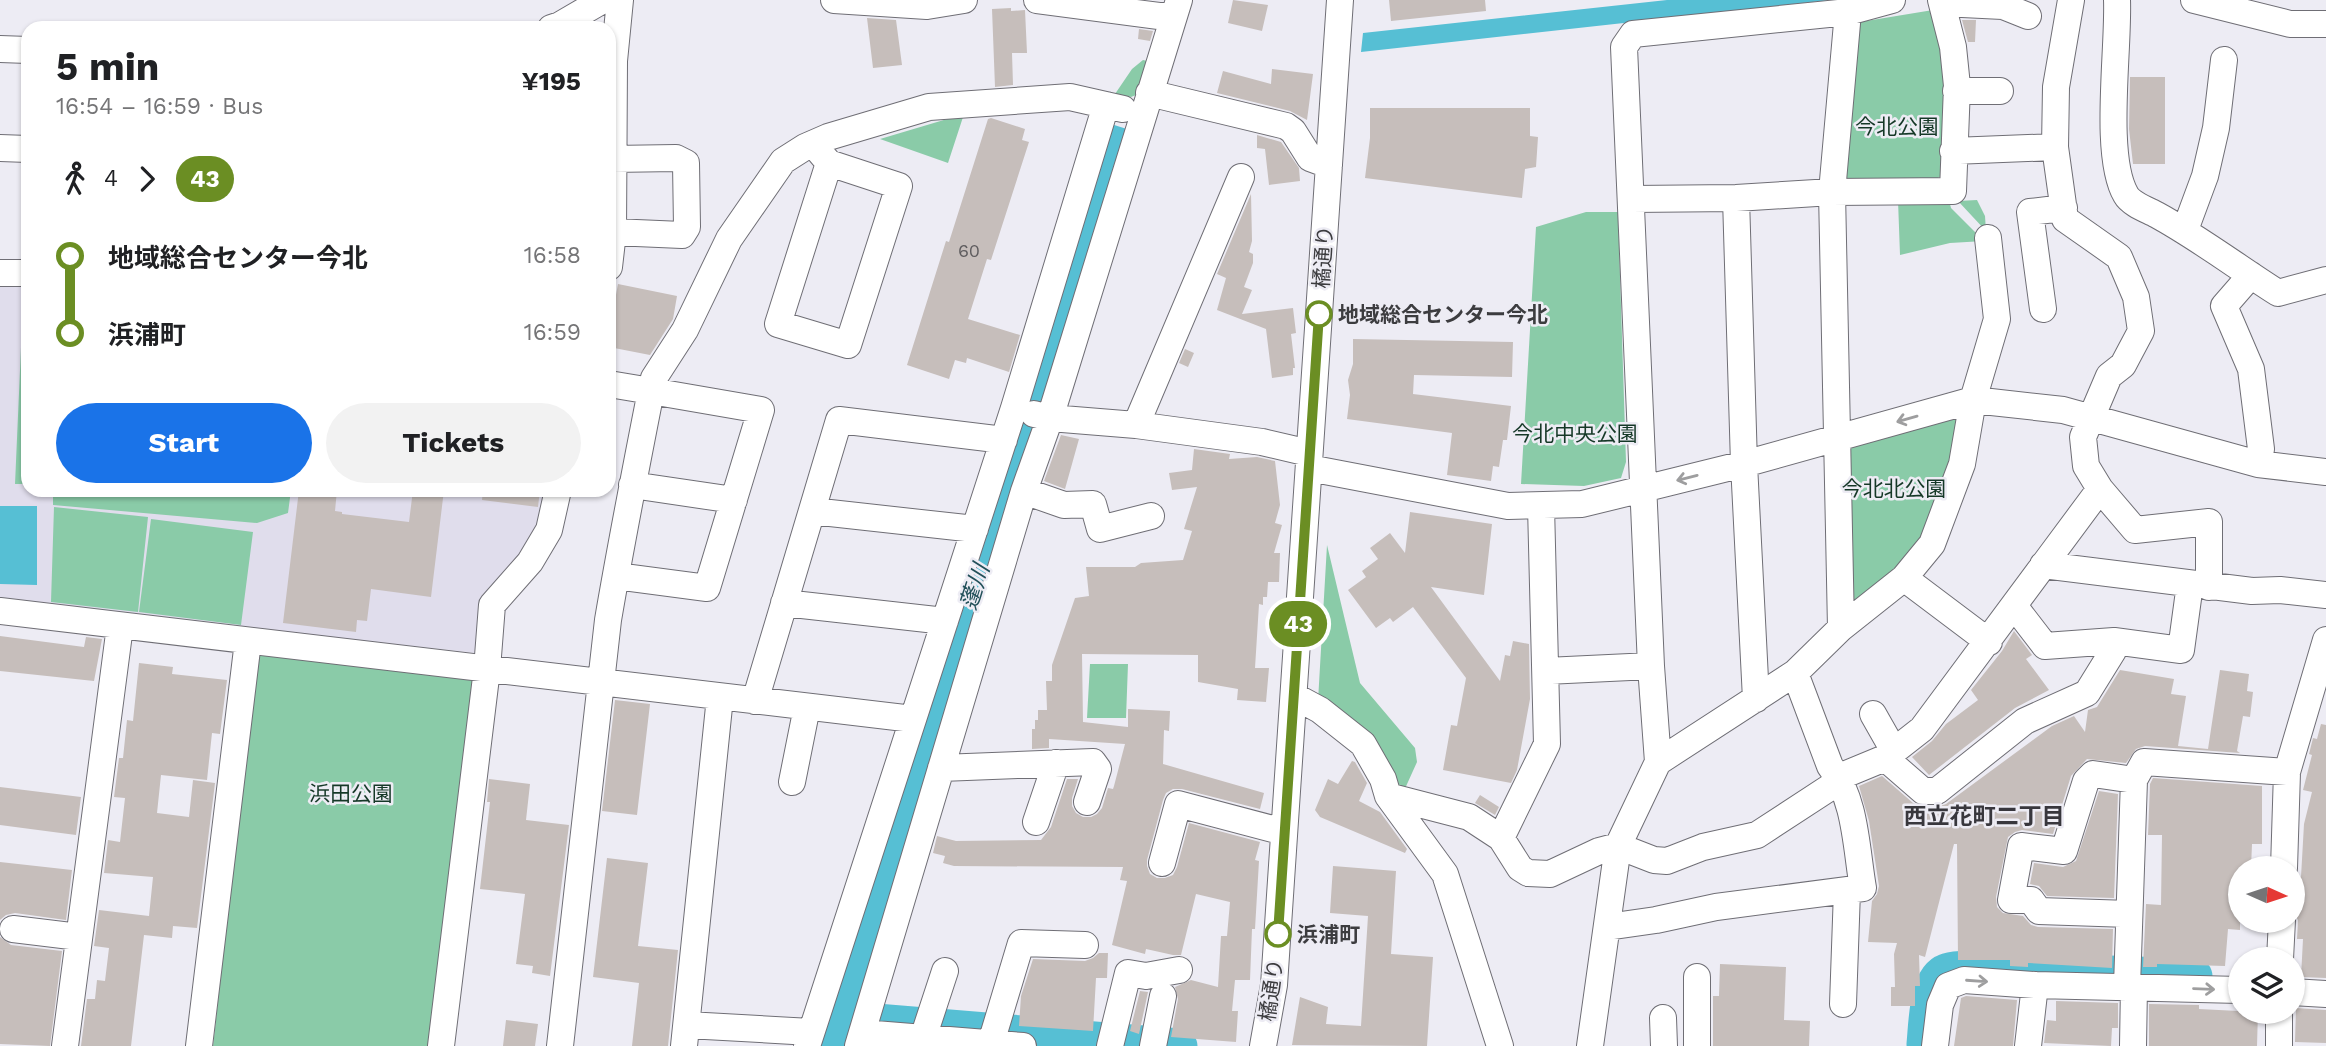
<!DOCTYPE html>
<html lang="en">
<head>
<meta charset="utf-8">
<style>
	body { margin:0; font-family:"Work Sans","Noto Sans JP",sans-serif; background:#f2f2f2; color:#202124; height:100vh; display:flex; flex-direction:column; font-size:26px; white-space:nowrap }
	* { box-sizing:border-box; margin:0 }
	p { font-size:23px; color:#757577 }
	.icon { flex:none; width:38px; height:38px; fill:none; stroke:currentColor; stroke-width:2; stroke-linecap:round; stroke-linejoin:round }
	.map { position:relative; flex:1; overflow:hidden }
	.panel { position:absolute; left:21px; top:21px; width:595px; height:476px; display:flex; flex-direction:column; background:#fff; border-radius:21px; box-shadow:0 2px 5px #0004 }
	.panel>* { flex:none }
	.badge { padding:0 14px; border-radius:23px; font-size:24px; line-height:46px }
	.needle { width:46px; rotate:93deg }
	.tools { position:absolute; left:2228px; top:856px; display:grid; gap:14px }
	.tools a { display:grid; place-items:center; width:77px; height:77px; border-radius:50%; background:#fff; box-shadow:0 2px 5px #0004; font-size:35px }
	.map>.badge { position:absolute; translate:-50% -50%; box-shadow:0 0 0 4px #fff }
	.legs { display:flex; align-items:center; gap:10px; height:77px; padding:0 35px; font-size:23px }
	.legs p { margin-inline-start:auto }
	.headline { display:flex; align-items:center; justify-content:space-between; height:119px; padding:0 35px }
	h1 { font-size:38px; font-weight:700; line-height:52px }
	.primary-button { display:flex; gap:14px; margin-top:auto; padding:14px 35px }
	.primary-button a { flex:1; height:80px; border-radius:42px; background:#1a73e8; color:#fff; font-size:28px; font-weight:700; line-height:80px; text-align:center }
	.primary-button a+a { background:#f2f2f2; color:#202124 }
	ul { padding:0 35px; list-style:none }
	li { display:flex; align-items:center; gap:24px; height:77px; font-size:26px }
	li i { display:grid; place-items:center; width:10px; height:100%; margin:0 9px; background:currentColor }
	li i::after { content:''; width:18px; height:18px; margin:-9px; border:5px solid; border-radius:50%; background:#fff }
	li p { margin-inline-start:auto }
	li:first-child i { background:linear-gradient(#0000 50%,currentColor 0) }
	li:last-child i { background:linear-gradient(currentColor 50%,#0000 0) }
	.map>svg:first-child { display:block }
	.built { fill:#e0ddec }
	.green { fill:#8acba8 }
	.water { fill:#56bfd4 }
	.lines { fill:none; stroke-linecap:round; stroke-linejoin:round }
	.river { stroke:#56bfd4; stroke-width:35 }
	.building { fill:#c6bebb }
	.minor-casing { stroke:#6f6e75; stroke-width:28 }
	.minor { stroke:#fff; stroke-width:26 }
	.oneway { stroke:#9e9e9f }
	.line-1-casing { stroke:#fff; stroke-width:16 }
	.line-1 { stroke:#6b8e23; stroke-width:10 }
	.stop-1-dot { fill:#fff; stroke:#6b8e23; stroke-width:3.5 }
	.labels { text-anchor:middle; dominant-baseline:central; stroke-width:5; stroke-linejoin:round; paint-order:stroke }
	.number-label { font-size:18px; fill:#5e5c5e }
	.park-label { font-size:21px; fill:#153827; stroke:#edecf4 }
	.street-label { font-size:21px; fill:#3c3c3f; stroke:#edecf4 }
	.stop-label { font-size:21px; font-weight:bold; fill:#3c3c3f; stroke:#edecf4; text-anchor:start }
	.water-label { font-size:23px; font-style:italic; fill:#225059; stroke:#edecf4 }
	.neighbourhood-label { font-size:23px; font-weight:bold; fill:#38373d; stroke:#edecf4 }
</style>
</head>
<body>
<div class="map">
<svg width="2326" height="1046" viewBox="0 0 2326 1046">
	<rect width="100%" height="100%" fill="#edecf4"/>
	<!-- built -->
	<path class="built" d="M 0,281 L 28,281 L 28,490 L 548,490 L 540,524 L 477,653 L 0,601 Z"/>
	<!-- green -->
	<path class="green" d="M 1933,10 L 1948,52 L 1948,172 L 1936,179 L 1848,181 L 1842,175 L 1860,22 Z
		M 1143,60 L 1152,62 L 1136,95 L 1131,97 L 1115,94 L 1132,69 Z
		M 964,114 L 948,163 L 880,139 Z
		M 1898,200 L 1950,204 L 1951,208 L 1984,241 L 1950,243 L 1900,255 Z
		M 1977,200 L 1985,216 L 1986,231 L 1958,201 Z
		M 1586,212 L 1618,212 L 1626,462 L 1621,478 L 1584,486 L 1521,484 L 1536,227 Z
		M 23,302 L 28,302 L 28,484 L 15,484 Z
		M 1962,415 L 1966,420 L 1926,544 L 1864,606 L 1848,599 L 1843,459 L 1854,445 Z
		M 53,490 L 291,490 L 288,513 L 257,523 L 53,505 Z
		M 54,507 L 148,517 L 138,612 L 51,602 Z
		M 151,519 L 253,532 L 241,625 L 139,612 Z
		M 1327,545 L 1360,683 L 1415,748 L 1417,762 L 1403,793 L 1318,701 Z
		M 257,653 L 474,678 L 431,1046 L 213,1046 Z
		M 1090,664 L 1128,664 L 1126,718 L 1087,718 Z"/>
	<!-- water -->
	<path class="water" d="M 1667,0 L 1831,0 L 1361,52 L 1363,33 Z
		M 1111,124 L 1130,130 L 848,1046 L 819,1046 Z
		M 0,506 L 37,506 L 37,585 L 0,584 Z"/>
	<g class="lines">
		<!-- river -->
		<path class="river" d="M 876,1021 L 1180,1046
			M 1924,1044 C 1926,1025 1926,978 1946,971 C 1952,968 1962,969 1968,968 L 2195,976"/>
	</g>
	<!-- building -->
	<path class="building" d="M 1233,0 L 1268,5 L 1262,31 L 1228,23 Z
		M 1389,0 L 1485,0 L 1486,11 L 1391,21 Z
		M 1011,8 L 1011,11 L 1025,10 L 1027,53 L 1012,53 L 1013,85 L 995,87 L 992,9 Z
		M 867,18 L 896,20 L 902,65 L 873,68 Z
		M 1962,20 L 1976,20 L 1975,42 L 1968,42 Z
		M 1139,29 L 1153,31 L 1150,41 L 1138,39 Z
		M 1272,69 L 1313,74 L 1307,120 L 1290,111 L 1217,93 L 1223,71 L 1271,84 Z
		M 2130,77 L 2165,77 L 2165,164 L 2133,164 L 2129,129 Z
		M 1370,108 L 1530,108 L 1530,136 L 1538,137 L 1536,167 L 1525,169 L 1522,198 L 1365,178 L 1370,138 Z
		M 991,118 L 1025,129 L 1022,140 L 1029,142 L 991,260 L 987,259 L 968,319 L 1020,335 L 1009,372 L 967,358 L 966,363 L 955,360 L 949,379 L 907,365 L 946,241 L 949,242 L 988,119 Z
		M 1257,135 L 1281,142 L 1299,168 L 1300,181 L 1269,185 L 1265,149 L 1257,148 Z
		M 1251,194 L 1252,241 L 1249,252 L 1253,254 L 1253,263 L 1244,287 L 1252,290 L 1242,314 L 1293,308 L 1296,333 L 1291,334 L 1295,368 L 1293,368 L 1293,375 L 1272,378 L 1266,329 L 1217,310 L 1226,278 L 1217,274 Z
		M 618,284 L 677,296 L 673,319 L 650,355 L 609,347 L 609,332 Z
		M 1353,339 L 1513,342 L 1512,377 L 1414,375 L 1413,394 L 1511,406 L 1507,440 L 1503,440 L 1499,467 L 1493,466 L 1491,481 L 1447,475 L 1452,433 L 1347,419 L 1350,395 L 1348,380 L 1353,364 Z
		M 1185,349 L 1194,353 L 1188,367 L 1179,363 Z
		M 1061,435 L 1079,439 L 1065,489 L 1044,481 Z
		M 1194,449 L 1230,454 L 1229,459 L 1257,457 L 1275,461 L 1280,505 L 1275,523 L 1282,525 L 1274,553 L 1280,553 L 1279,582 L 1268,582 L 1267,597 L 1263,597 L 1263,605 L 1259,604 L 1255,668 L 1269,668 L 1266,702 L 1237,700 L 1238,689 L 1198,682 L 1198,655 L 1082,654 L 1083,722 L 1128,727 L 1128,709 L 1170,711 L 1169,731 L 1164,730 L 1163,764 L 1264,793 L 1260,809 L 1182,789 L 1173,789 L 1166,793 L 1163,800 L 1147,860 L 1147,866 L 1150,874 L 1157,878 L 1165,878 L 1173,875 L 1177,867 L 1189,823 L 1260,842 L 1255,860 L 1259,861 L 1255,929 L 1252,929 L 1250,980 L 1235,980 L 1232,1011 L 1238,1011 L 1236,1042 L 1171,1037 L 1178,999 L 1175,987 L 1191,980 L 1218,987 L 1221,936 L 1227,936 L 1230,902 L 1196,894 L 1181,955 L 1173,955 L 1146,949 L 1145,954 L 1112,945 L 1127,881 L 1120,880 L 1123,867 L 954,866 L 943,863 L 945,856 L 933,853 L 937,836 L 956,841 L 1041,840 L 1051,827 L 1067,779 L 1078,779 L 1072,798 L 1072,806 L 1076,813 L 1083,817 L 1091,817 L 1097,814 L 1102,808 L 1108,788 L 1113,789 L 1114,786 L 1125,744 L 1049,739 L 1049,748 L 1032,749 L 1032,729 L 1035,729 L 1035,720 L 1038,720 L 1038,710 L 1047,710 L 1046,681 L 1052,681 L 1052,665 L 1075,598 L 1089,596 L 1086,567 L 1135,567 L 1141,563 L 1183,560 L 1192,531 L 1184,529 L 1197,487 L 1172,490 L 1169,473 L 1192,470 Z
		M 299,490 L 337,490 L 335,511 L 342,512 L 342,514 L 409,522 L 413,490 L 444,490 L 431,597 L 371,589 L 367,621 L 357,620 L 356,632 L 283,623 Z
		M 483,490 L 540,490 L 538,507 L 482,500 Z
		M 1410,512 L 1492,524 L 1484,595 L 1431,587 L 1500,681 L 1505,655 L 1510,656 L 1513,641 L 1529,644 L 1530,699 L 1517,770 L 1511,783 L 1443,770 L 1451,725 L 1457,726 L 1466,678 L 1413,607 L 1393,622 L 1390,618 L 1376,628 L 1348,590 L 1366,577 L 1362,571 L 1378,559 L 1370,548 L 1390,533 L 1405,553 Z
		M 2014,631 L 2032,655 L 2026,659 L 2049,690 L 2015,708 L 1929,775 L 1912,757 L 1932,741 L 1946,724 L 1978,700 L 1971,690 L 2002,651 Z
		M 0,636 L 84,647 L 86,637 L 102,639 L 94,681 L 0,671 Z
		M 139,663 L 173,667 L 172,674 L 227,680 L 220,734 L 212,733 L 207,780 L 161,775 L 157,813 L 189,817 L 193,780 L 215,783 L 197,928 L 173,926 L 172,938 L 144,935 L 131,1046 L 81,1046 L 87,999 L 95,999 L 97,980 L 105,981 L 109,948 L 94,946 L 99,910 L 149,916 L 153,877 L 104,873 L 108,840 L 120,842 L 125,798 L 114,797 L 119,758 L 123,758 L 127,720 L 133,721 Z
		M 2120,670 L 2174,679 L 2171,694 L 2186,696 L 2178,746 L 2208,749 L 2220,670 L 2249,674 L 2247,691 L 2253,692 L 2250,717 L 2243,716 L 2237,751 L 2240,753 L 2145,746 L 2136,749 L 2126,763 L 2087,759 L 2071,776 L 2053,834 L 2022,830 L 2015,832 L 2008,837 L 1996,897 L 1997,907 L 2003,913 L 2023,916 L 2031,925 L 2038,927 L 2113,929 L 2112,968 L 2028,963 L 2028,967 L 2010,966 L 2010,960 L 1958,960 L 1957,844 L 1954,844 L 1925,957 L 1919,955 L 1920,986 L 1915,986 L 1915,1006 L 1891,1006 L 1891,987 L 1895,987 L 1894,954 L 1897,943 L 1868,942 L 1872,901 L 1877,894 L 1879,886 L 1869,821 L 1859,786 L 1882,776 L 1913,803 L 1923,807 L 1937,807 L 1946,804 L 2052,726 L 2074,716 L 2085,732 L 2088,710 L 2097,707 Z
		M 615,700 L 650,704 L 637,815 L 602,811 Z
		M 2321,724 L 2326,725 L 2326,978 L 2301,977 L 2303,939 L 2297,939 L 2298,920 L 2292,909 L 2293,894 L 2298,894 L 2299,876 L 2301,877 L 2304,824 L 2312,792 L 2303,790 L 2312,755 L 2309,754 L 2313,738 L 2317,739 Z
		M 1352,761 L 1355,762 L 1367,783 L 1359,801 L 1380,812 L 1407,849 L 1405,853 L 1320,817 L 1315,810 L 1328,779 L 1338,784 Z
		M 2153,778 L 2262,786 L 2262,844 L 2252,844 L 2251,868 L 2240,868 L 2240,930 L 2228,929 L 2225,966 L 2157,964 L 2157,967 L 2143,967 L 2146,904 L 2161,905 L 2162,835 L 2148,835 L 2150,784 Z
		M 489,779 L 530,784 L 526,820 L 569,825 L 550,976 L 532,973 L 533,966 L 516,964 L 525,894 L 480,889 L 490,802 L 487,802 Z
		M 0,787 L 81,797 L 76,835 L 0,825 Z
		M 2099,791 L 2118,794 L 2114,898 L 2047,896 L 2039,886 L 2030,884 L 2034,863 L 2063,867 L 2076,861 Z
		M 1480,795 L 1499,807 L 1495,815 L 1475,803 Z
		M 607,858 L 648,863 L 638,946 L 678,950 L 668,1046 L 632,1046 L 639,983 L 593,977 Z
		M 0,862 L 72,870 L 66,920 L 15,913 L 6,915 L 0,920 Z
		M 1333,866 L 1396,871 L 1391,954 L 1433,957 L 1427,1046 L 1292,1045 L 1300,997 L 1328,1007 L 1326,1024 L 1361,1026 L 1368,916 L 1330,913 Z
		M 0,937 L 11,945 L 62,951 L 50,1046 L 0,1044 Z
		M 1099,953 L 1108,953 L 1107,978 L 1096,978 L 1093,1031 L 1019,1026 L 1021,996 L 1033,959 L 1085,961 L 1093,958 Z
		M 1720,964 L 1786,967 L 1784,1020 L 1810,1021 L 1809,1046 L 1713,1046 L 1713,996 L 1719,996 Z
		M 1140,991 L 1148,992 L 1139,1034 L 1130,1031 Z
		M 1966,996 L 2017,1000 L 2013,1046 L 1954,1046 L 1961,998 Z
		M 2056,1001 L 2118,1003 L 2118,1028 L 2112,1028 L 2111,1046 L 2044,1043 L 2047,1020 L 2056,1021 Z
		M 2149,1004 L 2199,1005 L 2199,1009 L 2258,1012 L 2257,1046 L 2149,1046 Z
		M 2296,1008 L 2326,1010 L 2326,1043 L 2295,1042 Z
		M 506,1020 L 538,1024 L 535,1046 L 503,1046 Z"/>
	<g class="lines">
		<!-- minor casing -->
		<g class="minor-casing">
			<path id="minor" d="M 834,0 L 927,6 L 964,0
				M 1037,0 L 1159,16 L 1173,16
				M 2117,0 C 2119,49 2103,156 2126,195 C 2131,204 2148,210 2157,215 C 2199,238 2237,267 2278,293 L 2326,280
				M 2194,0 L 2290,24 L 2326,24
				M 1942,3 L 2003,6 L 2028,16
				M 551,28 L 560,25 L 603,0
				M 0,49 L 28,50
				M 1956,91 L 2000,91
				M 1149,93 L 1286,126 L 1293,131 L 1310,158 L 1329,165
				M 813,144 L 829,163 L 899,186 L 848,345 L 778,324 L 829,163
				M 2055,147 L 2056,87 L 2071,0
				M 0,148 L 28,149
				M 1953,151 L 2055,147 L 2065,219 L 2119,257 L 2136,297 L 2141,331 L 2123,365 L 2109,376 L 2083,437 L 2086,466 L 2100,489 L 2135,530 L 2209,522 L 2209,587
				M 612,159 L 676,158 L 686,163 L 687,227 L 682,235 L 613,232
				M 1736,198 L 1744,464 L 1756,699
				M 1632,199 L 1736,198 L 1832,192 L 1953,191 L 1957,86 L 1953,47 L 1941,0
				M 2185,230 L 2205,176 L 2216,128 L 2224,60
				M 609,267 L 613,232 L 614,61 L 620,0
				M 0,273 L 28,273
				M 2251,275 L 2224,306 L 2251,369 L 2261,449 L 2258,464
				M 2043,309 L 2030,212 L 2064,208
				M 609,384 L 651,391 L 654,378 L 685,330 L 729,239 L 783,161 L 805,147 L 828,137 L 929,107 L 1070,97 L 1123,109
				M 1034,414 L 1050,418 L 1136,425 L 1262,442 L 1309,453
				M 1136,425 L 1241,177
				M 1309,468 L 1508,506 L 1582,504 L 1744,464 L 1973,400 L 1997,319 L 1988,238
				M 632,485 L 734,500
				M 1024,491 L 1064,505 L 1093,504 L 1100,529 L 1151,516
				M 812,511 L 975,529
				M 2043,565 L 2252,591 L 2280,590 L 2326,595
				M 1904,578 L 1989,642
				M 784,603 L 945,621
				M 2015,607 L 2045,646 L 2114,641 L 2181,650 L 2190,584
				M 0,611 L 913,719
				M 1841,628 L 1832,192 L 1848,12
				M 1546,671 L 1651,666
				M 1294,696 L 1320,710 L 1363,744 L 1383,779 L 1388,796 L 1445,874 L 1500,1046
				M 755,701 L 839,420 L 1004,440
				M 1873,714 L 1894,751
				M 1885,758 L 1923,791 L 1937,791 L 2025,721 L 2087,693 L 2113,651 L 2114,641
				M 1658,762 L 1651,666 L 1624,47 L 1633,34 L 1848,12 L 1892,0
				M 941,768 L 1093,762 L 1098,769 L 1087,802
				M 792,782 L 807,707
				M 1388,796 L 1469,817 L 1501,838 L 1520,868 L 1528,873 L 1550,874 L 1599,851 L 1618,846 L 1654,860 L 1667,861 L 1703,847 L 1757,835 L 1832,786 L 1839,777 L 1885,758 L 1922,729 L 2100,489
				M 1036,822 L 1056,763
				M 1501,838 L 1547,744 L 1541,506
				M 1162,863 L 1178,804 L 1284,832
				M 2284,868 L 2287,772 L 2326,640
				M 2129,914 L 2039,911 L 2031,900 L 2011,900 L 2021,846 L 2064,851 L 2086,781 L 2093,774 L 2134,780
				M 1607,927 L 1656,920 L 1716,907 L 1863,888 C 1856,848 1856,799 1830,766 L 1795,673
				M 13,929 L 79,937
				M 2280,959 L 2282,920
				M 1697,977 L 1697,1046
				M 2127,986 L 2134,780 L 2144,762 L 2287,772
				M 2292,992 L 2326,994
				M 1843,1004 L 1847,891
				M 1663,1018 L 1664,1046
				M 687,1025 L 811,1032
				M 862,1033 L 1023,1046
				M 923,1038 L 945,971
				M 65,1046 L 120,626
				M 199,1046 L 248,641
				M 441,1046 L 487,669 L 492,605 L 530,562 L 549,530 L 558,490
				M 560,1046 L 608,620 C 621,544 636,467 651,391 L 761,410 L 707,588 L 616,576
				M 684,1046 L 720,697
				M 807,1046 L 1014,408 L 1106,105
				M 858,1046 L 1024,491 L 1050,418 L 1179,0
				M 990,1046 L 1021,943 L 1085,945
				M 1110,1046 L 1128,973 L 1146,976 L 1179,970
				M 1153,1046 L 1163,996
				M 1263,1046 L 1274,985 L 1340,0
				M 1590,1046 L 1618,846 L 1658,762 L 1795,673 L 1841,628 L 1904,578 L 1932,544 L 1962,464 L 1973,400 L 2063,410 L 2258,464 L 2326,472
				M 1935,1046 L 1940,1005 L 1948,986 L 1964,980 L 2035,985 L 2240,990
				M 2028,1046 L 2035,985
				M 2133,1046 L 2134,986
				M 2279,1046 L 2279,1012"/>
		</g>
		<!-- minor -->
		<use href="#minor" class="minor"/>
	</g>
	<!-- one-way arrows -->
	<defs><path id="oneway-shaft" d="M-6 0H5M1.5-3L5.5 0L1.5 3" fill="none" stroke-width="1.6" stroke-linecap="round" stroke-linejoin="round" transform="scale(1.75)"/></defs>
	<g class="oneway">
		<use href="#oneway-shaft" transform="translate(1907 419) rotate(164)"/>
		<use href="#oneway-shaft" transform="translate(1687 478) rotate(166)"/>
		<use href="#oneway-shaft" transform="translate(1977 981) rotate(4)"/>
		<use href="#oneway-shaft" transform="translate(2204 989) rotate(2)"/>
	</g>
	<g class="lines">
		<!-- line-1 casing -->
		<g class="line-1-casing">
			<path id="line-1" d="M 1278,934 L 1319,314"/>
		</g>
		<!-- line-1 -->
		<use href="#line-1" class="line-1"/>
	</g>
	<!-- markers -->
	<g class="stop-1-dot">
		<circle cx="1319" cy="314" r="12"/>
		<circle cx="1278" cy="934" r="12"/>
	</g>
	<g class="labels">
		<!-- number labels -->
		<g class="number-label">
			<text x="969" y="250">60</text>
		</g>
		<!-- park labels -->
		<g class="park-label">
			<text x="1897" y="126">今北公園</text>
			<text x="1575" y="433">今北中央公園</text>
			<text x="1894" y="488">今北北公園</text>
			<text x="351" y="793">浜田公園</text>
		</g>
		<!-- street labels -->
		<g class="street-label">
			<text transform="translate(1323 257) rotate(-86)">橘通り</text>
			<text transform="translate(1271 990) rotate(-82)">橘通り</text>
		</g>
		<!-- stop labels -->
		<g class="stop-label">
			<text x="1338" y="314">地域総合センター今北</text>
			<text x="1297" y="934">浜浦町</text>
		</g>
		<!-- water labels -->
		<g class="water-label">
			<text transform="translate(975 587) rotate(-72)">蓬川</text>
		</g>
		<!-- neighbourhood labels -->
		<g class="neighbourhood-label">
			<text x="1984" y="816">西立花町二丁目</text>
		</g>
	</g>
</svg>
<div class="tools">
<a><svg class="needle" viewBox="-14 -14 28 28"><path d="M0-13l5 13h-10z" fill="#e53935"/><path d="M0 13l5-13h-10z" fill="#757577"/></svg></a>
<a><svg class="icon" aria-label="layers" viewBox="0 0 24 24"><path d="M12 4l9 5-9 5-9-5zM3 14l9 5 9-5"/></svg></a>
</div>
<b class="badge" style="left:1298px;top:624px;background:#6b8e23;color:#fff">43</b>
<section class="panel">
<div class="headline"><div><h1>5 min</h1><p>16:54 – 16:59 · Bus</p></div><b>¥195</b></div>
<div class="legs"><svg class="icon" aria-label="walk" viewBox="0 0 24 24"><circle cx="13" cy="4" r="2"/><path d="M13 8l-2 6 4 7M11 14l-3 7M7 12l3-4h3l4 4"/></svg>4<svg class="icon" aria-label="forward" viewBox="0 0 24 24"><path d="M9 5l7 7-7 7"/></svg><b class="badge" style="background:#6b8e23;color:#fff">43</b></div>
<ul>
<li><i style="color:#6b8e23"></i><b>地域総合センター今北</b><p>16:58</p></li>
<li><i style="color:#6b8e23"></i><b>浜浦町</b><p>16:59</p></li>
</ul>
<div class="primary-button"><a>Start</a><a>Tickets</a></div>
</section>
</div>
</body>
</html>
